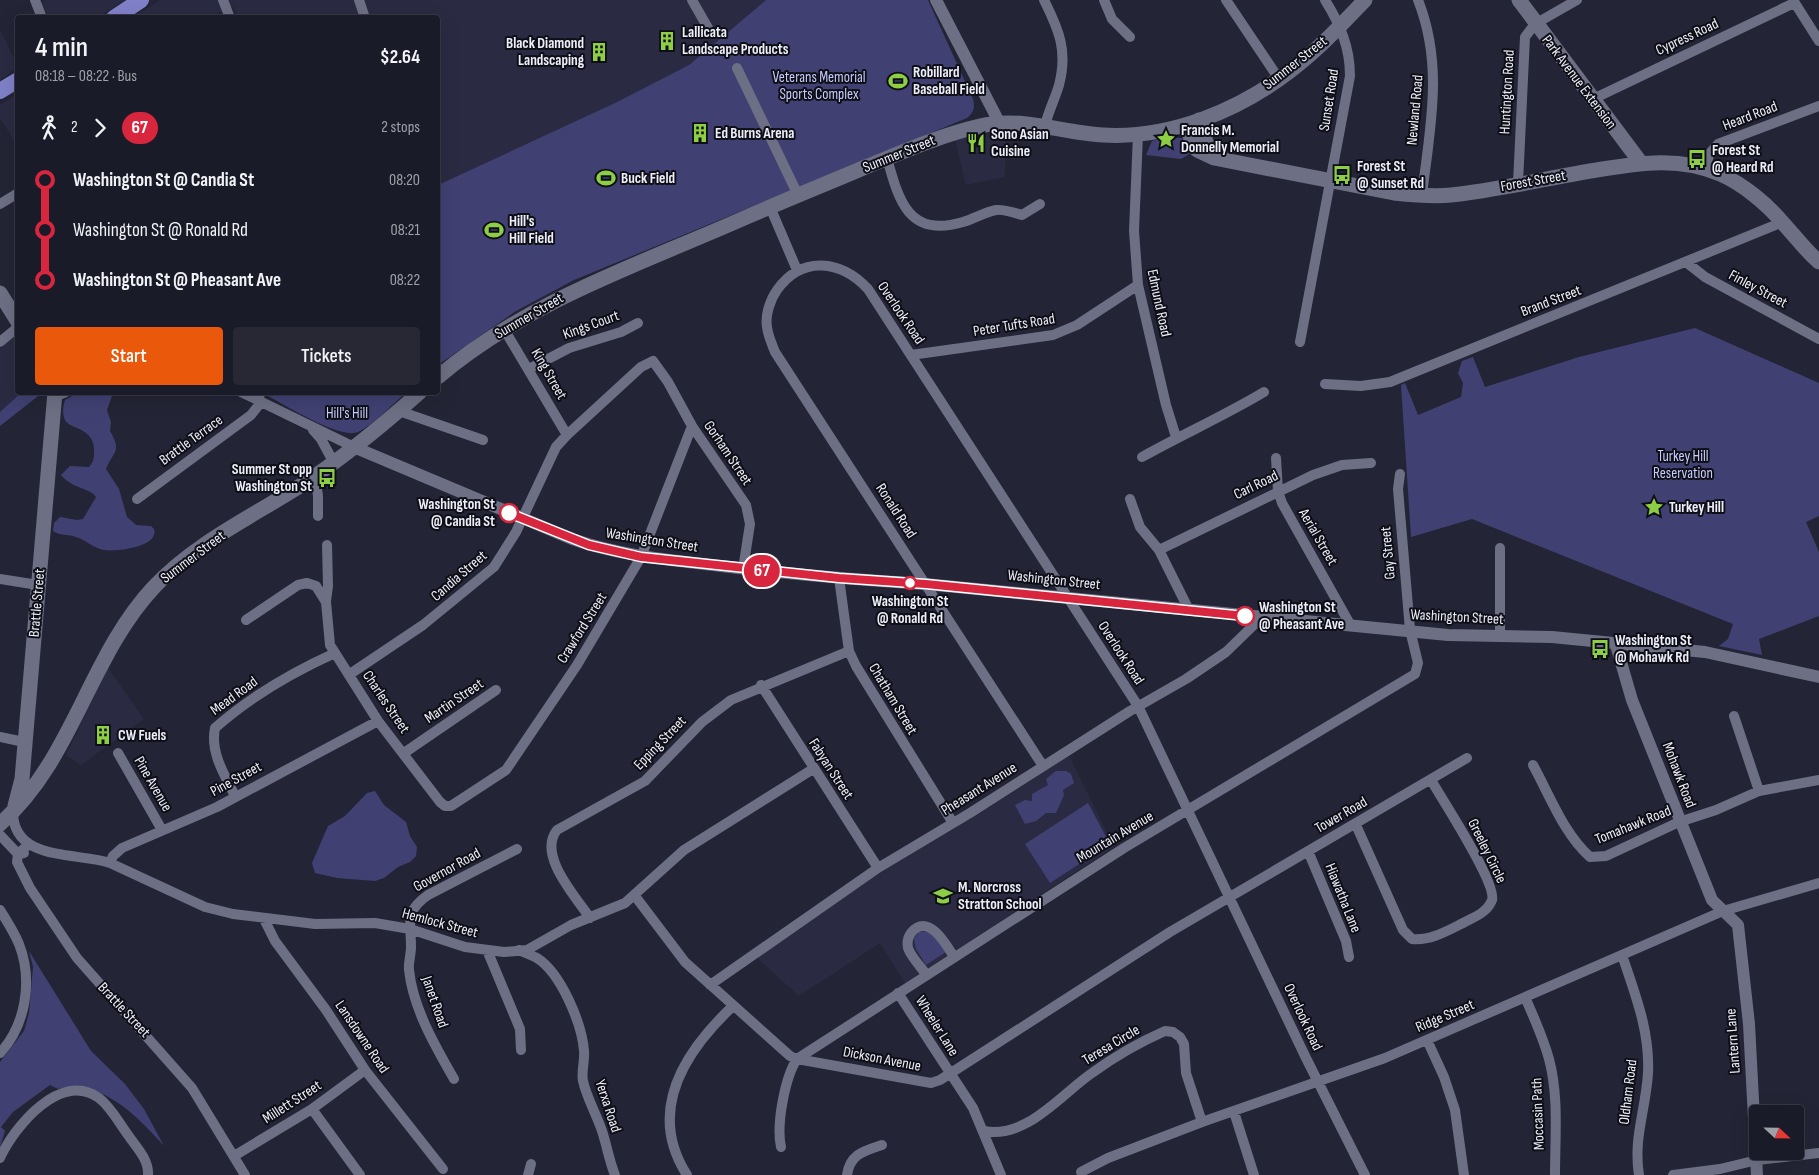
<!DOCTYPE html>
<html lang="en">
<head>
<meta charset="utf-8">
<style>
	body { margin:0; font-family:"Sofia Sans Condensed",sans-serif; background:#272834; color:#f1f3f6; height:100vh; display:flex; flex-direction:column; font-size:19px; white-space:nowrap }
	* { box-sizing:border-box; margin:0 }
	p { font-size:16px; color:#9fa1a8 }
	.icon { flex:none; width:28px; height:28px; fill:none; stroke:currentColor; stroke-width:2; stroke-linecap:round; stroke-linejoin:round }
	.map { position:relative; flex:1; overflow:hidden }
	.side { position:absolute; left:15px; top:15px; width:425px; height:380px; display:flex; flex-direction:column; background:#1a1b28; border-radius:5px; box-shadow:0 5px 20px #0002,0 0 0 1px #383945 }
	.side>* { flex:none }
	.badge { padding:0 10px; border-radius:16px; font-size:18px; line-height:32px }
	.needle { width:32px; rotate:112deg }
	.buttons { position:absolute; left:1749px; top:1105px; display:grid; gap:10px }
	.buttons a { display:grid; place-items:center; width:55px; height:55px; border-radius:5px; background:#1a1b28; box-shadow:0 5px 20px #0002,0 0 0 1px #383945; font-size:25px }
	.map>.badge { position:absolute; translate:-50% -50%; box-shadow:0 0 0 2px #fff }
	.legs { display:flex; align-items:center; gap:8px; height:55px; padding:0 20px; font-size:16px }
	.legs p { margin-inline-start:auto }
	.headline { display:flex; align-items:center; justify-content:space-between; height:85px; padding:0 20px }
	h1 { font-size:28px; font-weight:600; line-height:38px }
	.button { display:flex; gap:10px; margin-top:auto; padding:10px 20px }
	.button a { flex:1; height:58px; border-radius:5px; background:#ea580c; color:#fff; font-size:20px; font-weight:600; line-height:58px; text-align:center }
	.button a+a { background:#272834; color:#f1f3f6 }
	ul { padding:0 20px; list-style:none }
	li { display:flex; align-items:center; gap:18px; height:50px; font-size:19px }
	li i { display:grid; place-items:center; width:8px; height:100%; margin:0 6px; background:currentColor }
	li i::after { content:''; width:12px; height:12px; margin:-6px; border:4px solid; border-radius:50%; background:#1a1b28 }
	li p { margin-inline-start:auto }
	li:first-child i { background:linear-gradient(#0000 50%,currentColor 0) }
	li:last-child i { background:linear-gradient(currentColor 50%,#0000 0) }
	.map>svg:first-child { display:block }
	.built { fill:#2a2b42 }
	.green { fill:#404172 }
	.lines { fill:none; stroke-linecap:round; stroke-linejoin:round }
	.minor { stroke:#6d6f84; stroke-width:10 }
	.tertiary { stroke:#6d6f84; stroke-width:12 }
	.secondary { stroke:#6d6f84; stroke-width:15 }
	.primary { stroke:#8080c8; stroke-width:16 }
	.line-1-casing { stroke:#fff; stroke-width:11 }
	.line-1 { stroke:#d7263d; stroke-width:8 }
	.stop-1-dot { fill:#fff; stroke:#d7263d; stroke-width:2.5 }
	.labels { text-anchor:middle; dominant-baseline:central; stroke-width:4; stroke-linejoin:round; paint-order:stroke }
	.poi-label { font-size:15px; font-weight:bold; fill:#edeefa; stroke:#0e0e16; text-anchor:start }
	.street-label { font-size:15px; fill:#edeefa; stroke:#0e0e16 }
	.park-label { font-size:15px; fill:#c7cbfd; stroke:#0e0e16 }
	.stop-label { font-size:15px; font-weight:bold; fill:#edeefa; stroke:#0e0e16; text-anchor:end }
</style>
</head>
<body>
<div class="map">
<svg width="1819" height="1175" viewBox="0 0 1819 1175">
	<rect width="100%" height="100%" fill="#232435"/>
	<!-- built -->
	<path class="built" d="M 46,0 L 125,0 L 97,18 L 48,17 L 41,3 Z
		M 160,0 L 766,0 L 689,65 L 615,103 L 438,185 L 438,18 L 238,17 L 233,7 L 208,17 L 132,18 Z
		M 0,30 L 18,67 L 0,80 Z
		M 17,94 L 18,143 L 16,144 L 0,118 L 0,105 Z
		M 1006,132 L 1005,177 L 966,185 L 955,139 Z
		M 17,333 L 18,392 L 21,393 L 0,412 L 0,349 Z
		M 108,668 L 144,719 L 81,765 L 66,755 Z
		M 1069,756 L 1114,847 L 961,947 L 905,983 L 880,943 L 799,996 L 756,957 L 880,873 L 977,815 Z"/>
	<!-- green -->
	<path class="green" d="M 766,0 L 928,0 L 973,99 C 975,108 974,112 967,118 L 574,280 L 516,311 L 438,365 L 438,185 L 615,103 L 689,65 Z
		M 1170,136 L 1184,139 L 1191,153 L 1181,159 L 1146,155 L 1152,141 Z
		M 1695,328 L 1819,383 L 1819,516 L 1806,522 L 1819,552 L 1819,616 L 1759,639 L 1762,655 L 1719,646 L 1728,639 L 1733,624 L 1472,519 L 1411,537 L 1401,385 L 1405,383 L 1418,415 L 1461,397 L 1463,383 L 1458,373 L 1462,361 L 1473,357 L 1485,387 L 1579,357 Z
		M 21,393 L 42,393 L 0,426 L 0,412 Z
		M 78,393 L 117,393 L 112,396 L 107,410 L 111,422 L 110,431 C 122,452 114,450 106,469 L 119,489 L 127,517 L 136,525 L 151,526 L 154,529 C 160,547 116,552 104,550 C 93,548 86,540 76,537 C 68,534 60,536 53,531 L 54,523 L 60,517 L 77,520 L 83,519 L 96,497 C 91,488 72,489 61,475 L 70,466 L 89,467 C 93,463 94,458 94,453 C 96,427 70,430 65,420 C 62,414 63,406 65,400 Z
		M 267,393 L 267,392 L 406,393 C 391,405 375,424 358,432 C 340,440 284,404 266,395 Z
		M 1056,771 L 1066,771 L 1071,774 L 1074,783 L 1063,790 L 1064,795 L 1056,813 L 1046,813 L 1036,821 L 1025,824 L 1015,805 L 1025,800 L 1032,801 L 1032,794 L 1048,785 L 1046,779 Z
		M 375,791 L 384,805 L 406,822 L 410,836 L 417,847 L 416,856 L 410,862 L 398,867 L 384,878 L 375,881 L 337,878 L 315,873 L 312,863 L 328,826 L 345,816 L 367,793 Z
		M 1088,803 L 1110,844 L 1050,883 L 1025,844 Z
		M 930,931 L 946,952 L 926,965 L 916,949 L 914,939 L 919,932 Z
		M 29,951 L 91,1051 L 125,1084 L 144,1109 L 164,1146 C 138,1117 101,1078 58,1089 L 50,1085 L 13,1112 L 1,1127 L 5,1131 L 0,1147 L 0,1062 L 24,1031 L 29,1013 L 33,967 Z"/>
	<g class="lines">
		<!-- minor -->
		<path class="minor" d="M 35,0 L 42,18
			M 223,0 L 230,18
			M 359,0 L 365,18
			M 692,0 L 708,28
			M 1044,0 C 1059,30 1068,51 1059,85 C 1055,99 1048,112 1045,126
			M 1104,0 L 1112,19 L 1130,37
			M 1226,0 L 1279,79
			M 1418,0 C 1444,66 1430,127 1422,195
			M 1793,0 L 1819,41
			M 737,68 L 798,195
			M 1593,99 L 1794,3
			M 1138,134 L 1134,231 L 1138,285 L 1166,405 L 1176,437
			M 887,158 C 899,202 909,238 963,222 C 974,219 985,212 996,210 C 1004,209 1015,213 1022,215 L 1040,204
			M 1706,169 L 1709,154 L 1718,144 L 1819,106
			M 1518,183 L 1525,37 L 1535,24 L 1577,0
			M 0,204 L 18,193
			M 770,207 L 797,270
			M 1686,262 L 1705,277 L 1819,339
			M 504,329 L 567,435
			M 0,342 L 18,327
			M 1300,342 L 1350,76 C 1350,47 1340,24 1325,0
			M 911,355 L 1053,335 L 1077,325 L 1138,285
			M 529,369 L 569,348 L 621,332 L 638,323
			M 1325,384 L 1361,386 L 1390,382 L 1783,222
			M 241,392 L 356,448
			M 56,396 L 66,392
			M 399,411 L 483,440
			M 313,430 L 321,439 L 334,463
			M 1142,457 C 1183,434 1224,416 1264,392
			M 1276,458 L 1278,491 L 1282,503 L 1351,626
			M 315,476 L 318,496 L 318,516
			M 137,499 L 251,415 L 258,406 L 260,392
			M 1130,499 L 1140,527 L 1159,550 L 1189,610
			M 1159,550 L 1313,475 L 1342,465 L 1371,463
			M 839,578 L 849,651 L 856,666 L 953,823
			M 0,579 L 38,585
			M 326,601 L 328,586 L 327,545
			M 246,620 L 298,585 L 307,583 L 316,586 L 326,602 L 330,645 L 378,721 L 440,802 L 445,806 L 451,806 L 506,770 L 577,665 L 641,557 L 692,426
			M 1500,636 L 1500,548
			M 350,674 L 423,625 L 494,567 L 516,532 L 556,447 L 567,435 L 641,367 L 653,361 L 668,382 L 692,426 L 746,505 L 750,524 L 743,569
			M 761,685 L 878,868
			M 1734,716 L 1759,791
			M 0,737 L 24,742
			M 118,753 L 162,830
			M 404,753 L 496,690
			M 1533,765 C 1550,796 1564,834 1590,857 L 1606,856 L 1679,822 L 1716,810 L 1759,791 L 1819,780
			M 1043,766 L 775,352 C 772,344 768,336 767,327 C 765,315 770,300 777,290 C 802,255 841,260 868,289 L 1138,706 L 1305,1056 L 1365,1175
			M 235,796 C 224,774 210,752 215,728 C 250,697 293,672 335,653
			M 13,812 C 13,862 78,852 110,863 L 205,907 L 233,914 L 315,924 L 375,923 L 410,929 L 465,947 L 504,952 L 527,950 L 571,925 L 625,903 L 684,850 L 813,769
			M 1356,825 L 1403,930 L 1412,939 C 1430,941 1447,931 1463,923 C 1474,917 1487,913 1492,900 C 1497,883 1442,799 1431,780
			M 0,835 L 18,854 L 24,853
			M 28,845 L 18,854 L 17,862 L 30,888 L 77,958 L 192,1088 L 245,1175
			M 1308,851 L 1346,941 L 1349,957
			M 110,863 L 113,856 L 122,848 L 217,807 L 378,721
			M 635,896 L 685,962 L 790,1056 L 797,1059 L 931,1083 L 940,1080 L 1170,932 L 1467,758
			M 0,910 C 7,921 14,932 19,944 C 33,980 26,1025 0,1053
			M 590,918 C 576,897 537,855 557,830 L 645,781 L 702,722 L 731,700 L 849,651
			M 264,919 L 275,941 L 326,1010 L 365,1070 L 443,1169
			M 487,950 L 520,1029 L 521,1050
			M 519,950 C 525,953 531,955 537,958 C 561,973 582,1024 584,1051 C 585,1061 581,1072 583,1081 C 587,1099 597,1115 602,1131 C 607,1146 609,1160 615,1175
			M 1622,955 C 1635,994 1650,1031 1648,1073 C 1646,1109 1633,1138 1639,1175
			M 926,974 C 921,967 911,957 908,948 C 907,943 908,937 911,933 C 928,912 946,944 954,957
			M 710,985 L 878,868 L 970,813 L 1130,711 L 1186,679 L 1226,652 L 1261,618
			M 898,993 L 973,1108 L 1001,1175
			M 1525,997 C 1534,1018 1543,1037 1549,1059 C 1559,1096 1555,1137 1555,1175
			M 1427,1040 L 1444,1077 L 1455,1110 L 1464,1175
			M 454,1079 C 435,1046 413,1008 409,970 C 408,963 411,955 411,947 C 411,921 404,912 428,895 L 517,849
			M 312,1109 L 360,1175
			M 1234,1112 L 1254,1175
			M 984,1131 C 1027,1139 1060,1095 1092,1073 C 1114,1057 1140,1042 1165,1031 L 1173,1032 L 1180,1037 L 1184,1044 L 1186,1073 L 1202,1122
			M 781,1147 C 776,1125 785,1077 797,1059 L 1124,848 L 1415,674 L 1418,663 L 1410,630 L 1398,489 L 1400,474
			M 234,1156 L 312,1109 L 365,1070
			M 0,1158 C 14,1127 61,1070 99,1098 C 111,1107 119,1123 128,1135 C 136,1147 149,1159 148,1175
			M 1081,1172 L 1108,1158 L 1202,1122 L 1385,1058 L 1723,911 L 1819,883
			M 528,1175 L 531,1164
			M 687,1175 C 646,1111 685,1051 733,1006
			M 847,1175 C 850,1154 864,1151 882,1145
			M 1673,1175 L 1720,1169 L 1757,1160 L 1819,1153"/>
		<!-- tertiary -->
		<path class="tertiary" d="M 936,0 L 999,122
			M 356,448 L 572,539 C 621,556 670,560 721,566 C 789,574 857,580 925,584 L 1448,635 L 1552,637 L 1705,652 L 1819,677
			M 1616,645 L 1632,700 L 1712,900 L 1738,925 L 1749,1024 L 1757,1175"/>
		<!-- secondary -->
		<path class="secondary" d="M 1519,0 L 1641,163
			M 1199,120 L 1208,148 L 1214,158
			M 1185,125 L 1197,150 L 1214,158 L 1394,193 C 1413,195 1432,197 1451,195 C 1497,190 1544,179 1590,171 C 1634,164 1677,155 1720,174 C 1743,184 1767,204 1783,223 C 1795,236 1805,250 1819,262
			M 0,293 L 18,322
			M 438,377 C 529,300 641,264 749,216 C 788,199 828,183 868,166 C 905,151 941,135 980,126 C 1022,116 1061,133 1103,135 C 1169,139 1238,111 1290,71 C 1318,50 1341,25 1365,0
			M 15,806 L 22,779 L 55,392
			M 0,824 C 73,760 89,656 154,587 C 194,544 251,517 300,486 C 343,458 382,426 420,392"/>
		<!-- primary -->
		<path class="primary" d="M 114,18 L 141,0
			M 0,91 L 18,80"/>
	</g>
	<g class="lines">
		<!-- line-1 casing -->
		<g class="line-1-casing">
			<path id="line-1" d="M 509,513 L 589,545 L 641,557 L 839,578 L 926,584 L 1245,616"/>
		</g>
		<!-- line-1 -->
		<use href="#line-1" class="line-1"/>
	</g>
	<!-- icons -->
	<defs>
		<g id="building-bare" transform="scale(1.5)"><path d="M-4-6H4V6H1V3H-1V6H-4ZM-2.5-4.3h1.7v1.8h-1.7ZM.8-4.3h1.7v1.8H.8ZM-2.5-1h1.7V.8h-1.7ZM.8-1h1.7V.8H.8Z" fill="#8dce44" stroke="#0e0e16" stroke-width="2.5" paint-order="stroke"/></g>
		<g id="stadium-bare" transform="scale(1.5)"><path d="M0-5a6.5 5 0 1 0 0 10a6.5 5 0 1 0 0-10ZM-3.5-1.8h7v3.6h-7Z" fill="#8dce44" stroke="#0e0e16" stroke-width="2.5" paint-order="stroke"/></g>
		<g id="sight-bare" transform="scale(1.5)"><path d="M0-6L1.8-2.2L6-1.7L2.9 1.2L3.7 5.4L0 3.3L-3.7 5.4L-2.9 1.2L-6-1.7L-1.8-2.2Z" fill="#8dce44" stroke="#0e0e16" stroke-width="2.5" paint-order="stroke"/></g>
		<g id="restaurant-bare" transform="scale(1.5)"><path d="M-5-6h1v4h1v-4h1v4h1v-4h1v5L-1.5 .5V6h-2V.5L-5-1ZM5-6V6H3V1.5H1.5Q1.5-4 5-6Z" fill="#8dce44" stroke="#0e0e16" stroke-width="2.5" paint-order="stroke"/></g>
		<g id="bus-bare" transform="scale(1.5)"><path d="M-5-6H5V4H4V6H2V4H-2V6H-4V4H-5ZM-3.5-4V0h7V-4ZM-3.5 1.2v1.5H-2V1.2ZM2 1.2v1.5H3.5V1.2Z" fill="#8dce44" stroke="#0e0e16" stroke-width="2.5" paint-order="stroke"/></g>
		<g id="school-bare" transform="scale(1.5)"><path d="M0-5L7-2L0 1L-7-2ZM-4 1L0 2.5L4 1V4Q0 6-4 4Z" fill="#8dce44" stroke="#0e0e16" stroke-width="2.5" paint-order="stroke"/></g>
	</defs>
	<g fill-rule="evenodd">
		<use href="#building-bare" x="667" y="41"/>
		<use href="#building-bare" x="599" y="52"/>
		<use href="#stadium-bare" x="898" y="81"/>
		<use href="#building-bare" x="700" y="133"/>
		<use href="#sight-bare" x="1166" y="139"/>
		<use href="#restaurant-bare" x="976" y="143"/>
		<use href="#bus-bare" x="1697" y="159"/>
		<use href="#bus-bare" x="1342" y="175"/>
		<use href="#stadium-bare" x="606" y="178"/>
		<use href="#stadium-bare" x="494" y="230"/>
		<use href="#bus-bare" x="327" y="478"/>
		<use href="#sight-bare" x="1654" y="507"/>
		<use href="#bus-bare" x="1600" y="649"/>
		<use href="#building-bare" x="103" y="735"/>
		<use href="#school-bare" x="943" y="896"/>
	</g>
	<!-- markers -->
	<g class="stop-1-dot">
		<circle cx="509" cy="513" r="9"/>
		<circle cx="910" cy="583" r="6"/>
		<circle cx="1245" cy="616" r="9"/>
	</g>
	<g class="labels">
		<!-- poi labels -->
		<g class="poi-label">
			<text x="682" y="32">Lallicata<tspan x="682" dy="17">Landscape Products</tspan></text>
			<text x="584" y="43" text-anchor="end">Black Diamond<tspan x="584" dy="17">Landscaping</tspan></text>
			<text x="913" y="72">Robillard<tspan x="913" dy="17">Baseball Field</tspan></text>
			<text x="1181" y="130">Francis M.<tspan x="1181" dy="17">Donnelly Memorial</tspan></text>
			<text x="715" y="133">Ed Burns Arena</text>
			<text x="991" y="134">Sono Asian<tspan x="991" dy="17">Cuisine</tspan></text>
			<text x="1712" y="150">Forest St<tspan x="1712" dy="17">@ Heard Rd</tspan></text>
			<text x="1357" y="166">Forest St<tspan x="1357" dy="17">@ Sunset Rd</tspan></text>
			<text x="621" y="178">Buck Field</text>
			<text x="509" y="221">Hill's<tspan x="509" dy="17">Hill Field</tspan></text>
			<text x="312" y="469" text-anchor="end">Summer St opp<tspan x="312" dy="17">Washington St</tspan></text>
			<text x="1669" y="507">Turkey Hill</text>
			<text x="1615" y="640">Washington St<tspan x="1615" dy="17">@ Mohawk Rd</tspan></text>
			<text x="118" y="735">CW Fuels</text>
			<text x="958" y="887">M. Norcross<tspan x="958" dy="17">Stratton School</tspan></text>
		</g>
		<!-- street labels -->
		<g class="street-label">
			<text transform="translate(1687 37) rotate(-25)">Cypress Road</text>
			<text transform="translate(1295 63) rotate(-38)">Summer Street</text>
			<text transform="translate(1579 82) rotate(53)">Park Avenue Extension</text>
			<text transform="translate(1507 92) rotate(-87)">Huntington Road</text>
			<text transform="translate(1329 100) rotate(-81)">Sunset Road</text>
			<text transform="translate(1415 110) rotate(-85)">Newland Road</text>
			<text transform="translate(1750 116) rotate(-21)">Heard Road</text>
			<text transform="translate(899 154) rotate(-22)">Summer Street</text>
			<text transform="translate(1533 181) rotate(-10)">Forest Street</text>
			<text transform="translate(1758 289) rotate(28)">Finley Street</text>
			<text transform="translate(1551 301) rotate(-21)">Brand Street</text>
			<text transform="translate(1159 303) rotate(78)">Edmund Road</text>
			<text transform="translate(901 313) rotate(56)">Overlook Road</text>
			<text transform="translate(529 316) rotate(-30)">Summer Street</text>
			<text transform="translate(591 325) rotate(-20)">Kings Court</text>
			<text transform="translate(1014 325) rotate(-9)">Peter Tufts Road</text>
			<text transform="translate(549 374) rotate(60)">King Street</text>
			<text transform="translate(191 440) rotate(-36)">Brattle Terrace</text>
			<text transform="translate(728 453) rotate(56)">Gorham Street</text>
			<text transform="translate(1256 485) rotate(-26)">Carl Road</text>
			<text transform="translate(896 511) rotate(57)">Ronald Road</text>
			<text transform="translate(1318 537) rotate(60)">Aerial Street</text>
			<text transform="translate(652 540) rotate(9)">Washington Street</text>
			<text transform="translate(1388 553) rotate(-95)">Gay Street</text>
			<text transform="translate(193 557) rotate(-37)">Summer Street</text>
			<text transform="translate(459 576) rotate(-41)">Candia Street</text>
			<text transform="translate(1054 580) rotate(6)">Washington Street</text>
			<text transform="translate(37 603) rotate(-85)">Brattle Street</text>
			<text transform="translate(1457 617) rotate(3)">Washington Street</text>
			<text transform="translate(582 628) rotate(-58)">Crawford Street</text>
			<text transform="translate(1121 653) rotate(57)">Overlook Road</text>
			<text transform="translate(234 696) rotate(-36)">Mead Road</text>
			<text transform="translate(893 699) rotate(59)">Chatham Street</text>
			<text transform="translate(454 701) rotate(-34)">Martin Street</text>
			<text transform="translate(386 702) rotate(56)">Charles Street</text>
			<text transform="translate(660 743) rotate(-46)">Epping Street</text>
			<text transform="translate(831 769) rotate(57)">Fabyan Street</text>
			<text transform="translate(1679 775) rotate(69)">Mohawk Road</text>
			<text transform="translate(236 779) rotate(-29)">Pine Street</text>
			<text transform="translate(153 784) rotate(60)">Pine Avenue</text>
			<text transform="translate(979 789) rotate(-32)">Pheasant Avenue</text>
			<text transform="translate(1341 815) rotate(-30)">Tower Road</text>
			<text transform="translate(1633 825) rotate(-22)">Tomahawk Road</text>
			<text transform="translate(1115 837) rotate(-31)">Mountain Avenue</text>
			<text transform="translate(1487 851) rotate(64)">Greeley Circle</text>
			<text transform="translate(447 870) rotate(-29)">Governor Road</text>
			<text transform="translate(1343 898) rotate(68)">Hiawatha Lane</text>
			<text transform="translate(440 923) rotate(15)">Hemlock Street</text>
			<text transform="translate(435 1002) rotate(71)">Janet Road</text>
			<text transform="translate(124 1010) rotate(47)">Brattle Street</text>
			<text transform="translate(1445 1016) rotate(-23)">Ridge Street</text>
			<text transform="translate(1303 1017) rotate(65)">Overlook Road</text>
			<text transform="translate(937 1026) rotate(58)">Wheeler Lane</text>
			<text transform="translate(362 1037) rotate(56)">Lansdowne Road</text>
			<text transform="translate(1733 1041) rotate(-94)">Lantern Lane</text>
			<text transform="translate(1111 1045) rotate(-31)">Teresa Circle</text>
			<text transform="translate(882 1059) rotate(11)">Dickson Avenue</text>
			<text transform="translate(1628 1092) rotate(-83)">Oldham Road</text>
			<text transform="translate(292 1102) rotate(-33)">Millett Street</text>
			<text transform="translate(608 1106) rotate(72)">Yerxa Road</text>
			<text transform="translate(1538 1114) rotate(-92)">Moccasin Path</text>
		</g>
		<!-- park labels -->
		<g class="park-label">
			<text x="819" y="77">Veterans Memorial<tspan x="819" dy="17">Sports Complex</tspan></text>
			<text x="347" y="413">Hill's Hill</text>
			<text x="1683" y="456">Turkey Hill<tspan x="1683" dy="17">Reservation</tspan></text>
		</g>
		<!-- stop labels -->
		<g class="stop-label">
			<text x="495" y="504">Washington St<tspan x="495" dy="17">@ Candia St</tspan></text>
			<text x="910" y="601" text-anchor="middle">Washington St<tspan x="910" dy="17">@ Ronald Rd</tspan></text>
			<text x="1259" y="607" text-anchor="start">Washington St<tspan x="1259" dy="17">@ Pheasant Ave</tspan></text>
		</g>
	</g>
</svg>
<div class="buttons">
<a><svg class="needle" viewBox="-14 -14 28 28"><path d="M0-13l5 13h-10z" fill="#e53935"/><path d="M0 13l5-13h-10z" fill="#9fa1a8"/></svg></a>
</div>
<b class="badge" style="left:762px;top:571px;background:#d7263d;color:#fff">67</b>
<section class="side">
<div class="headline"><div><h1>4 min</h1><p>08:18 – 08:22 · Bus</p></div><b>$2.64</b></div>
<div class="legs"><svg class="icon" aria-label="walk" viewBox="0 0 24 24"><circle cx="13" cy="4" r="2"/><path d="M13 8l-2 6 4 7M11 14l-3 7M7 12l3-4h3l4 4"/></svg>2<svg class="icon" aria-label="forward" viewBox="0 0 24 24"><path d="M9 5l7 7-7 7"/></svg><b class="badge" style="background:#d7263d;color:#fff">67</b><p>2 stops</p></div>
<ul>
<li><i style="color:#d7263d"></i><b>Washington St @ Candia St</b><p>08:20</p></li>
<li><i style="color:#d7263d"></i><span>Washington St @ Ronald Rd</span><p>08:21</p></li>
<li><i style="color:#d7263d"></i><b>Washington St @ Pheasant Ave</b><p>08:22</p></li>
</ul>
<div class="button"><a>Start</a><a>Tickets</a></div>
</section>
</div>
</body>
</html>
